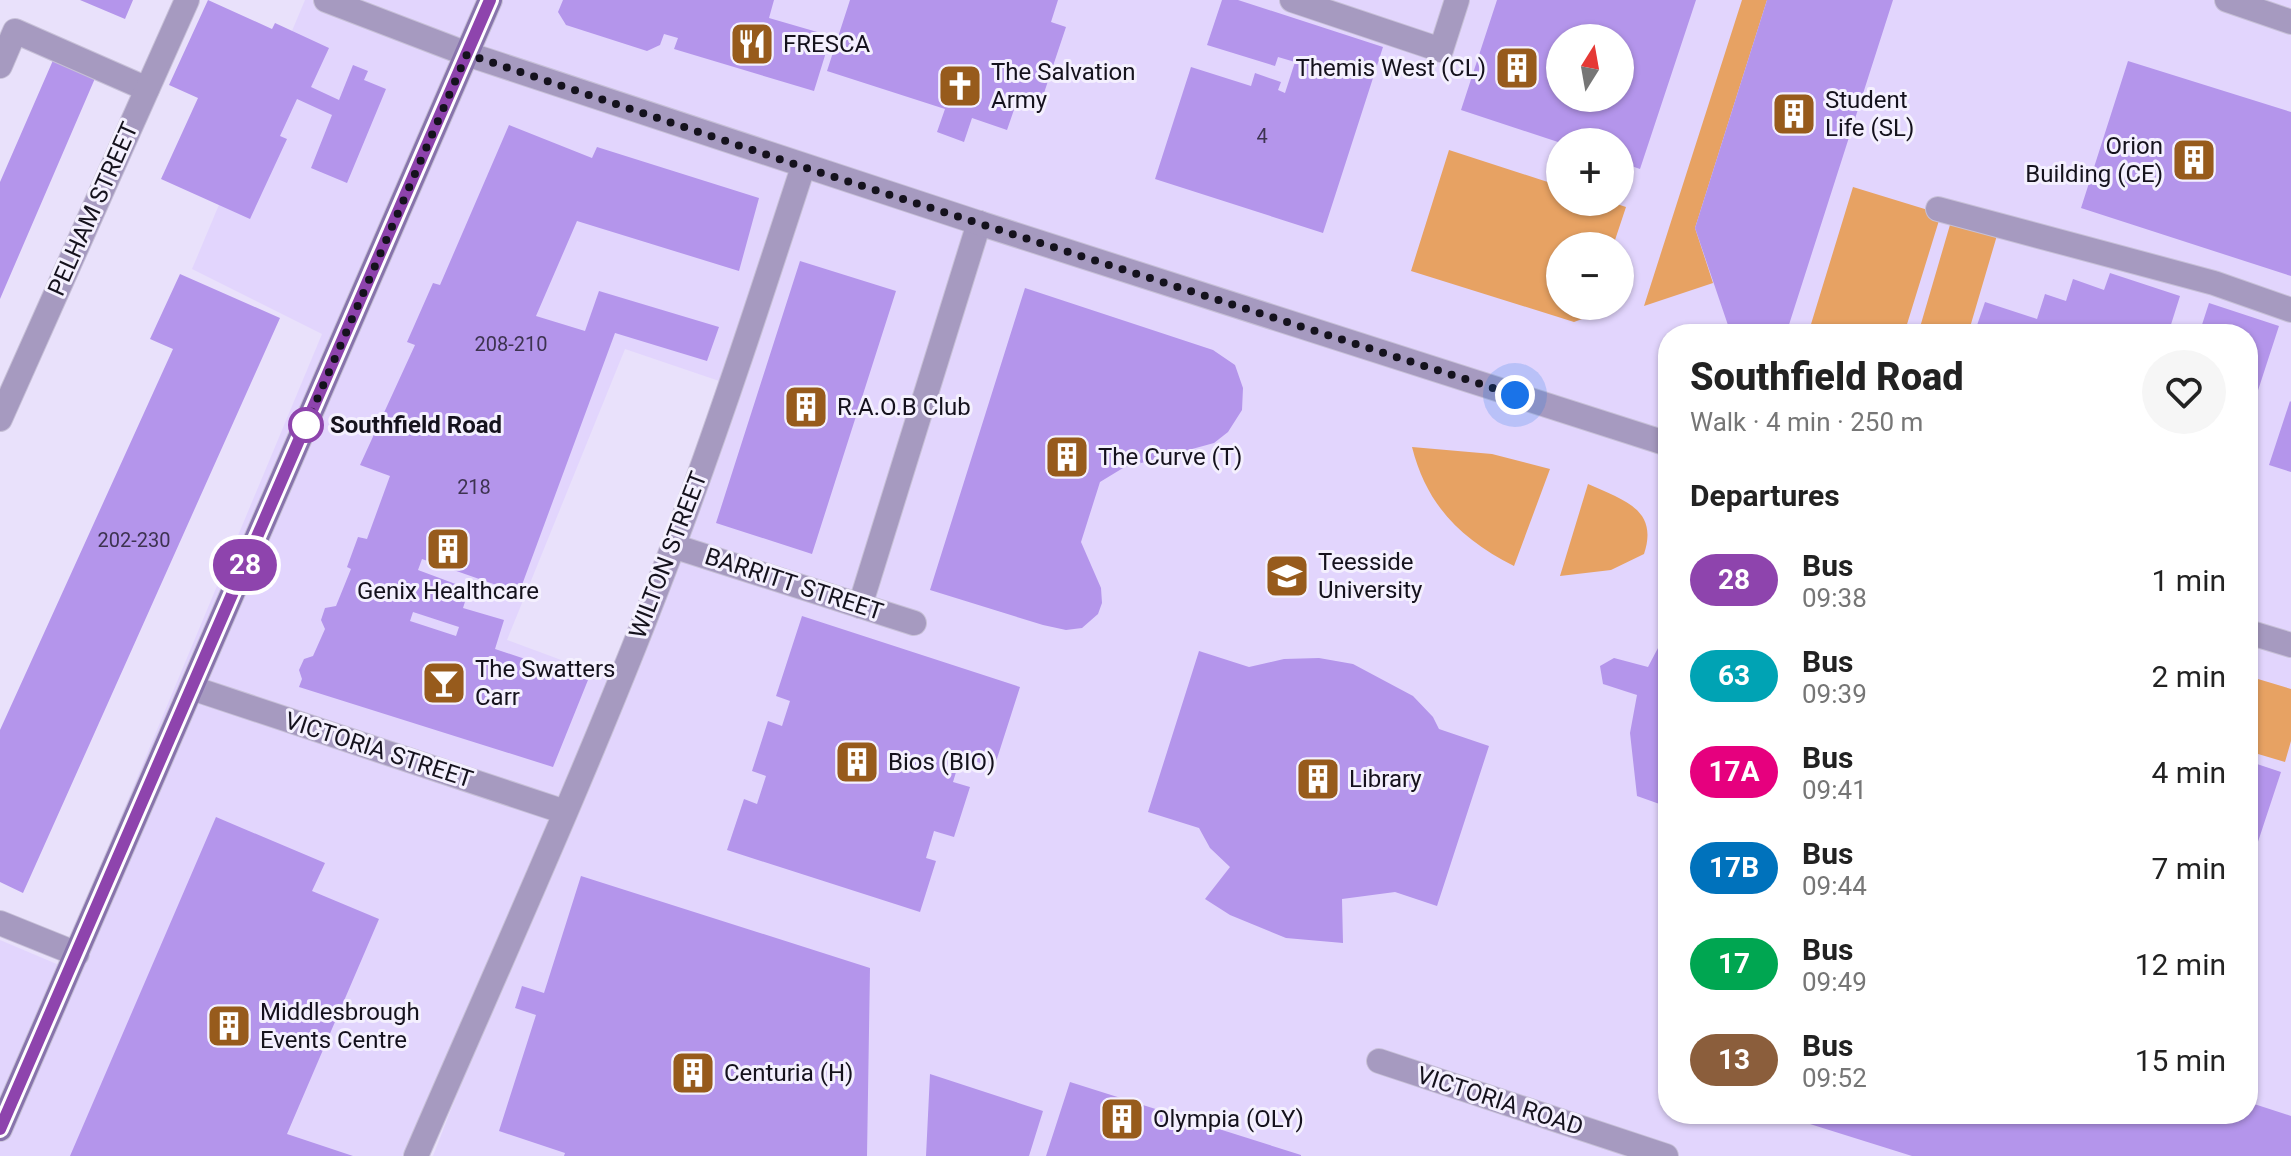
<!DOCTYPE html>
<html lang="en">
<head>
<meta charset="utf-8">
<style>
	body { margin:0; font-family:Roboto,sans-serif; background:#f6f6f6; color:#222; height:100vh; display:flex; flex-direction:column; font-size:30px; white-space:nowrap }
	* { box-sizing:border-box; margin:0 }
	p { font-size:26px; color:#767676 }
	.icon { flex:none; width:44px; height:44px; fill:none; stroke:currentColor; stroke-width:2; stroke-linecap:round; stroke-linejoin:round }
	.map { position:relative; flex:1; overflow:hidden }
	.panel { position:absolute; left:1658px; top:324px; width:600px; height:800px; display:flex; flex-direction:column; background:#fff; border-radius:32px; box-shadow:0 2px 6px #0004 }
	.panel>* { flex:none }
	.badge { padding:0 16px; border-radius:26px; font-size:28px; line-height:52px }
	.needle { width:52px; rotate:11deg }
	.fabs { position:absolute; left:1546px; top:24px; display:grid; gap:16px }
	.fabs a { display:grid; place-items:center; width:88px; height:88px; border-radius:50%; background:#fff; box-shadow:0 2px 6px #0004; font-size:40px }
	.you { position:absolute; width:40px; height:40px; margin:-20px; border:6px solid #fff; border-radius:50%; background:#1a73e8; box-shadow:0 0 0 12px #1a73e833 }
	.map>.badge { position:absolute; translate:-50% -50%; box-shadow:0 0 0 4px #fff }
	h2 { padding:0 32px; font-size:30px; line-height:72px }
	.round { display:grid; place-items:center; flex:none; width:84px; height:84px; border-radius:42px; background:#f6f6f6 }
	.headline { display:flex; align-items:center; justify-content:space-between; height:136px; padding:0 32px }
	h1 { font-size:38px; font-weight:800; line-height:60px }
	ul { padding:0; list-style:none }
	li { display:flex; align-items:center; gap:24px; height:96px; padding:0 32px }
	li div { flex:1 }
	li b { display:block; font-size:30px }
	li em { font-style:normal }
	li .badge { min-width:88px; font-weight:700; text-align:center }
	.map>svg:first-child { display:block }
	.built { fill:#e2d5fd; fill-rule:evenodd }
	.green { fill:#e7a263 }
	.building { fill:#b495eb; fill-rule:evenodd }
	.lines { fill:none; stroke-linecap:round; stroke-linejoin:round }
	.service-casing { stroke:#c7c0d7; stroke-width:26 }
	.pedestrian-casing { stroke:#c7c0d7; stroke-width:26 }
	.minor-casing { stroke:#c7c0d7; stroke-width:26 }
	.secondary-casing { stroke:#c7c0d7; stroke-width:26 }
	.service { stroke:#a69ac0; stroke-width:24 }
	.pedestrian { stroke:#a69ac0; stroke-width:24 }
	.minor { stroke:#a69ac0; stroke-width:24 }
	.secondary { stroke:#8874ac; stroke-width:24 }
	.line-casing { stroke:#fff; stroke-width:18 }
	.line { stroke:#8e44ad; stroke-width:12 }
	.walk { stroke:#15121d; stroke-width:8; stroke-dasharray:0 14.4 }
	.stop-dot { fill:#fff; stroke:#8e44ad; stroke-width:4 }
	.labels { text-anchor:middle; dominant-baseline:central; stroke-width:6; stroke-linejoin:round; paint-order:stroke }
	.number-label { font-size:20px; fill:#3d3350 }
	.poi-label { font-size:24px; fill:#15121d; stroke:#f4f0fe; text-anchor:start }
	.street-label { font-size:24px; fill:#15121d; stroke:#f4f0fe }
	.stop-label { font-size:24px; font-weight:bold; fill:#15121d; stroke:#f4f0fe; text-anchor:start }
</style>
</head>
<body>
<div class="map">
<svg width="2291" height="1156" viewBox="0 0 2291 1156">
	<rect width="100%" height="100%" fill="#e9e1fb"/>
	<!-- built -->
	<path class="built" d="M 305,0 L 2291,0 L 2291,1156 L 433,1156 L 731,385 L 625,349 L 507,640 L 615,680 L 408,1156 L 0,1156 L 0,940 L 59,965 L 322,334 L 192,269 ZM 1560,38 L 1620,38 L 1620,98 L 1560,98 ZM 1560,142 L 1620,142 L 1620,202 L 1560,202 ZM 1560,246 L 1620,246 L 1620,306 L 1560,306 ZM 1668,334 L 2248,334 L 2248,1114 L 1668,1114 Z"/>
	<!-- green -->
	<path class="green" d="M 1742,0 L 1767,0 L 1695,228 L 1713,283 L 1644,306 Z
		M 1449,150 L 1560,186 L 1560,202 L 1611,202 L 1626,207 L 1613,246 L 1560,246 L 1560,306 L 1593,306 L 1590,316 L 1574,322 L 1411,271 Z
		M 1853,187 L 1941,214 L 1904,334 L 1808,334 Z
		M 1952,218 L 1998,232 L 1968,334 L 1918,334 Z
		M 1412,447 L 1492,454 L 1550,469 L 1514,566 C 1461,539 1427,506 1412,447 Z
		M 1588,484 C 1623,500 1659,509 1644,554 L 1611,570 L 1560,576 Z
		M 2248,676 L 2291,689 L 2291,741 L 2285,762 L 2248,751 Z"/>
	<!-- building -->
	<path class="building" d="M 80,0 L 133,0 L 125,19 Z
		M 208,0 L 272,29 L 275,23 L 329,48 L 311,87 L 339,100 L 353,65 L 368,71 L 364,80 L 386,89 L 347,183 L 311,168 L 332,115 L 297,99 L 280,136 L 287,139 L 250,219 L 161,179 L 198,98 L 169,85 Z
		M 563,0 L 774,0 L 769,18 L 831,36 L 814,91 L 674,49 L 678,38 L 664,34 L 660,45 L 647,51 L 566,25 L 558,12 Z
		M 850,0 L 1058,0 L 1051,22 L 1066,27 L 1039,108 L 1017,101 L 1007,130 L 972,118 L 964,142 L 937,132 L 945,109 L 827,71 Z
		M 1222,0 L 1238,0 L 1383,47 L 1323,233 L 1155,179 L 1191,67 L 1251,86 L 1255,73 L 1281,82 L 1278,90 L 1285,93 L 1295,62 L 1278,57 L 1275,66 L 1207,45 Z
		M 1497,0 L 1696,0 L 1640,169 L 1620,162 L 1620,142 L 1558,142 L 1461,110 ZM 1560,38 L 1620,38 L 1620,98 L 1560,98 Z
		M 1767,0 L 1893,0 L 1786,334 L 1731,334 L 1695,228 Z
		M 54,58 L 96,76 L 0,299 L 0,182 Z
		M 2128,61 L 2291,112 L 2291,276 L 2081,208 Z
		M 509,125 L 592,158 L 597,147 L 759,198 L 739,271 L 577,221 L 536,316 L 585,331 L 599,291 L 719,327 L 707,361 L 615,333 L 519,593 L 422,559 L 418,570 L 469,589 L 463,608 L 504,620 L 495,649 L 588,680 L 553,767 L 299,687 L 302,679 L 299,670 L 304,659 L 313,656 L 325,629 L 321,620 L 325,608 L 336,606 L 351,569 L 347,567 L 358,537 L 367,539 L 390,476 L 360,465 L 415,345 L 407,342 L 433,283 L 440,285 ZM 413,612 L 459,627 L 456,636 L 410,621 Z
		M 800,261 L 896,291 L 812,554 L 716,523 Z
		M 2110,273 L 2180,296 L 2168,334 L 1974,334 L 1985,302 L 2037,319 L 2045,294 L 2066,301 L 2073,279 L 2104,290 Z
		M 180,274 L 280,318 L 23,893 L 0,882 L 0,730 L 173,349 L 150,339 Z
		M 1025,288 L 1213,350 L 1235,365 L 1243,388 L 1242,410 L 1228,432 L 1214,443 L 1123,468 L 1100,482 L 1081,542 L 1101,588 L 1102,603 L 1098,614 L 1082,628 L 1066,630 L 1043,625 L 930,590 Z
		M 2209,303 L 2279,326 L 2249,418 L 2248,334 L 2199,334 Z
		M 2290,401 L 2291,402 L 2291,472 L 2269,465 Z
		M 802,616 L 1020,687 L 994,768 L 961,756 L 953,782 L 970,787 L 954,837 L 934,831 L 926,858 L 936,861 L 920,912 L 727,850 L 744,799 L 757,804 L 766,776 L 752,771 L 768,721 L 782,726 L 790,701 L 776,696 Z
		M 1668,629 L 1668,807 L 1637,796 L 1630,733 L 1637,695 L 1603,684 L 1600,666 L 1614,658 L 1648,667 Z
		M 1199,651 L 1249,667 L 1284,659 L 1319,658 L 1353,664 L 1413,696 L 1433,717 L 1439,729 L 1489,746 L 1437,906 L 1395,892 L 1342,899 L 1343,943 L 1286,938 L 1230,915 L 1205,899 L 1230,867 L 1210,848 L 1199,828 L 1148,812 Z
		M 2248,761 L 2281,772 L 2249,869 L 2248,869 Z
		M 216,817 L 325,863 L 312,891 L 379,919 L 287,1134 L 353,1156 L 70,1156 Z
		M 581,876 L 870,968 L 867,1156 L 564,1156 L 565,1153 L 499,1131 L 536,1015 L 515,1008 L 522,986 L 544,993 Z
		M 930,1074 L 1043,1111 L 1029,1156 L 926,1156 Z
		M 1070,1082 L 1301,1155 L 1301,1156 L 1046,1156 Z
		M 2248,1102 L 2291,1116 L 2291,1156 L 1912,1156 L 1794,1119 L 1793,1114 L 2248,1114 Z"/>
	<g class="lines">
		<!-- service casing -->
		<g class="service-casing">
			<path id="service" d="M 1292,0 L 1441,50 L 1457,0
				M 2227,0 L 2291,22
				M 0,66 L 15,31 L 147,89
				M 1938,209 L 2214,283 L 2291,310
				M 860,606 L 979,223"/>
		</g>
		<!-- pedestrian casing -->
		<g class="pedestrian-casing">
			<path id="pedestrian" d="M 979,223 L 1668,444
				M 2248,632 L 2291,645"/>
		</g>
		<!-- minor casing -->
		<g class="minor-casing">
			<path id="minor" d="M 326,0 L 467,54 L 979,223
				M 0,419 L 187,0
				M 673,546 L 914,623
				M 192,688 L 565,812
				M 0,923 L 77,954
				M 1379,1061 L 1666,1156
				M 416,1156 C 504,953 596,751 674,544 C 721,419 762,293 803,167"/>
		</g>
		<!-- secondary casing -->
		<g class="secondary-casing">
			<path id="secondary" d="M 0,1129 L 490,0"/>
		</g>
		<!-- service -->
		<use href="#service" class="service"/>
		<!-- pedestrian -->
		<use href="#pedestrian" class="pedestrian"/>
		<!-- minor -->
		<use href="#minor" class="minor"/>
		<!-- secondary -->
		<use href="#secondary" class="secondary"/>
	</g>
	<g class="lines">
		<!-- line casing -->
		<g class="line-casing">
			<path id="line" d="M 0,1129 L 490,0"/>
		</g>
		<!-- line -->
		<use href="#line" class="line"/>
		<!-- walk -->
		<path class="walk" d="M 306,425 L 467,54 L 803,167 L 1515,395"/>
	</g>
	<!-- icons -->
	<defs>
		<g id="restaurant-square" transform="scale(2.3)"><rect x="-9" y="-9" width="18" height="18" rx="4" fill="#975b1c" stroke="#f4f0fe"/><path d="M-5-6h1v4h1v-4h1v4h1v-4h1v5L-1.5 .5V6h-2V.5L-5-1ZM5-6V6H3V1.5H1.5Q1.5-4 5-6Z" fill="#fff"/></g>
		<g id="building-square" transform="scale(2.3)"><rect x="-9" y="-9" width="18" height="18" rx="4" fill="#975b1c" stroke="#f4f0fe"/><path d="M-4-6H4V6H1V3H-1V6H-4ZM-2.5-4.3h1.7v1.8h-1.7ZM.8-4.3h1.7v1.8H.8ZM-2.5-1h1.7V.8h-1.7ZM.8-1h1.7V.8H.8Z" fill="#fff"/></g>
		<g id="church-square" transform="scale(2.3)"><rect x="-9" y="-9" width="18" height="18" rx="4" fill="#975b1c" stroke="#f4f0fe"/><path d="M-1.2-6h2.4v3.5h3.3v2.4h-3.3V6h-2.4V-.1h-3.3v-2.4h3.3Z" fill="#fff"/></g>
		<g id="university-square" transform="scale(2.3)"><rect x="-9" y="-9" width="18" height="18" rx="4" fill="#975b1c" stroke="#f4f0fe"/><path d="M0-5L7-2L0 1L-7-2ZM-4 1L0 2.5L4 1V4Q0 6-4 4Z" fill="#fff"/></g>
		<g id="bar-square" transform="scale(2.3)"><rect x="-9" y="-9" width="18" height="18" rx="4" fill="#975b1c" stroke="#f4f0fe"/><path d="M-6-5H6L.8 .8V4.5H3.5V6h-7V4.5H-.8V.8Z" fill="#fff"/></g>
	</defs>
	<g fill-rule="evenodd">
		<use href="#restaurant-square" x="752" y="44"/>
		<use href="#building-square" x="1517" y="68"/>
		<use href="#church-square" x="960" y="86"/>
		<use href="#building-square" x="1794" y="114"/>
		<use href="#building-square" x="2194" y="160"/>
		<use href="#building-square" x="806" y="407"/>
		<use href="#building-square" x="1067" y="457"/>
		<use href="#building-square" x="448" y="549"/>
		<use href="#university-square" x="1287" y="576"/>
		<use href="#bar-square" x="444" y="683"/>
		<use href="#building-square" x="857" y="762"/>
		<use href="#building-square" x="1318" y="779"/>
		<use href="#building-square" x="229" y="1026"/>
		<use href="#building-square" x="693" y="1073"/>
		<use href="#building-square" x="1122" y="1119"/>
	</g>
	<!-- markers -->
	<circle class="stop-dot" cx="306" cy="425" r="16"/>
	<g class="labels">
		<!-- number labels -->
		<g class="number-label">
			<text x="1262" y="136">4</text>
			<text x="511" y="344">208-210</text>
			<text x="474" y="487">218</text>
			<text x="134" y="540">202-230</text>
		</g>
		<!-- poi labels -->
		<g class="poi-label">
			<text x="783" y="44">FRESCA</text>
			<text x="1486" y="68" text-anchor="end">Themis West (CL)</text>
			<text x="991" y="72">The Salvation<tspan x="991" dy="28">Army</tspan></text>
			<text x="1825" y="100">Student<tspan x="1825" dy="28">Life (SL)</tspan></text>
			<text x="2163" y="146" text-anchor="end">Orion<tspan x="2163" dy="28">Building (CE)</tspan></text>
			<text x="837" y="407">R.A.O.B Club</text>
			<text x="1098" y="457">The Curve (T)</text>
			<text x="1318" y="562">Teesside<tspan x="1318" dy="28">University</tspan></text>
			<text x="448" y="591" text-anchor="middle">Genix Healthcare</text>
			<text x="475" y="669">The Swatters<tspan x="475" dy="28">Carr</tspan></text>
			<text x="888" y="762">Bios (BIO)</text>
			<text x="1349" y="779">Library</text>
			<text x="260" y="1012">Middlesbrough<tspan x="260" dy="28">Events Centre</tspan></text>
			<text x="724" y="1073">Centuria (H)</text>
			<text x="1153" y="1119">Olympia (OLY)</text>
		</g>
		<!-- street labels -->
		<g class="street-label">
			<text transform="translate(93 209) rotate(-66)">PELHAM STREET</text>
			<text transform="translate(668 555) rotate(-69)">WILTON STREET</text>
			<text transform="translate(794 584) rotate(18)">BARRITT STREET</text>
			<text transform="translate(379 750) rotate(18)">VICTORIA STREET</text>
			<text transform="translate(1500 1101) rotate(18)">VICTORIA ROAD</text>
		</g>
		<!-- stop labels -->
		<g class="stop-label">
			<text x="330" y="425">Southfield Road</text>
		</g>
	</g>
</svg>
<div class="fabs">
<a><svg class="needle" viewBox="-14 -14 28 28"><path d="M0-13l5 13h-10z" fill="#e53935"/><path d="M0 13l5-13h-10z" fill="#767676"/></svg></a>
<a>+</a>
<a>−</a>
</div>
<div class="you" style="left:1515px;top:395px"></div>
<b class="badge" style="left:245px;top:565px;background:#8e44ad;color:#fff">28</b>
<section class="panel">
<div class="headline"><div><h1>Southfield Road</h1><p>Walk · 4 min · 250 m</p></div><a class="round"><svg class="icon" aria-label="heart" viewBox="0 0 24 24"><path d="M12 20l-8-8c-3-5 5-10 8-4 3-6 11-1 8 4z"/></svg></a></div>
<h2>Departures</h2>
<ul>
<li><span class="badge" style="background:#8e44ad;color:#fff">28</span><div><b>Bus</b><p>09:38</p></div><em>1 min</em></li>
<li><span class="badge" style="background:#00a3b4;color:#fff">63</span><div><b>Bus</b><p>09:39</p></div><em>2 min</em></li>
<li><span class="badge" style="background:#e6007e;color:#fff">17A</span><div><b>Bus</b><p>09:41</p></div><em>4 min</em></li>
<li><span class="badge" style="background:#0072bc;color:#fff">17B</span><div><b>Bus</b><p>09:44</p></div><em>7 min</em></li>
<li><span class="badge" style="background:#00a651;color:#fff">17</span><div><b>Bus</b><p>09:49</p></div><em>12 min</em></li>
<li><span class="badge" style="background:#8b5e3c;color:#fff">13</span><div><b>Bus</b><p>09:52</p></div><em>15 min</em></li>
</ul>
</section>
</div>
</body>
</html>
